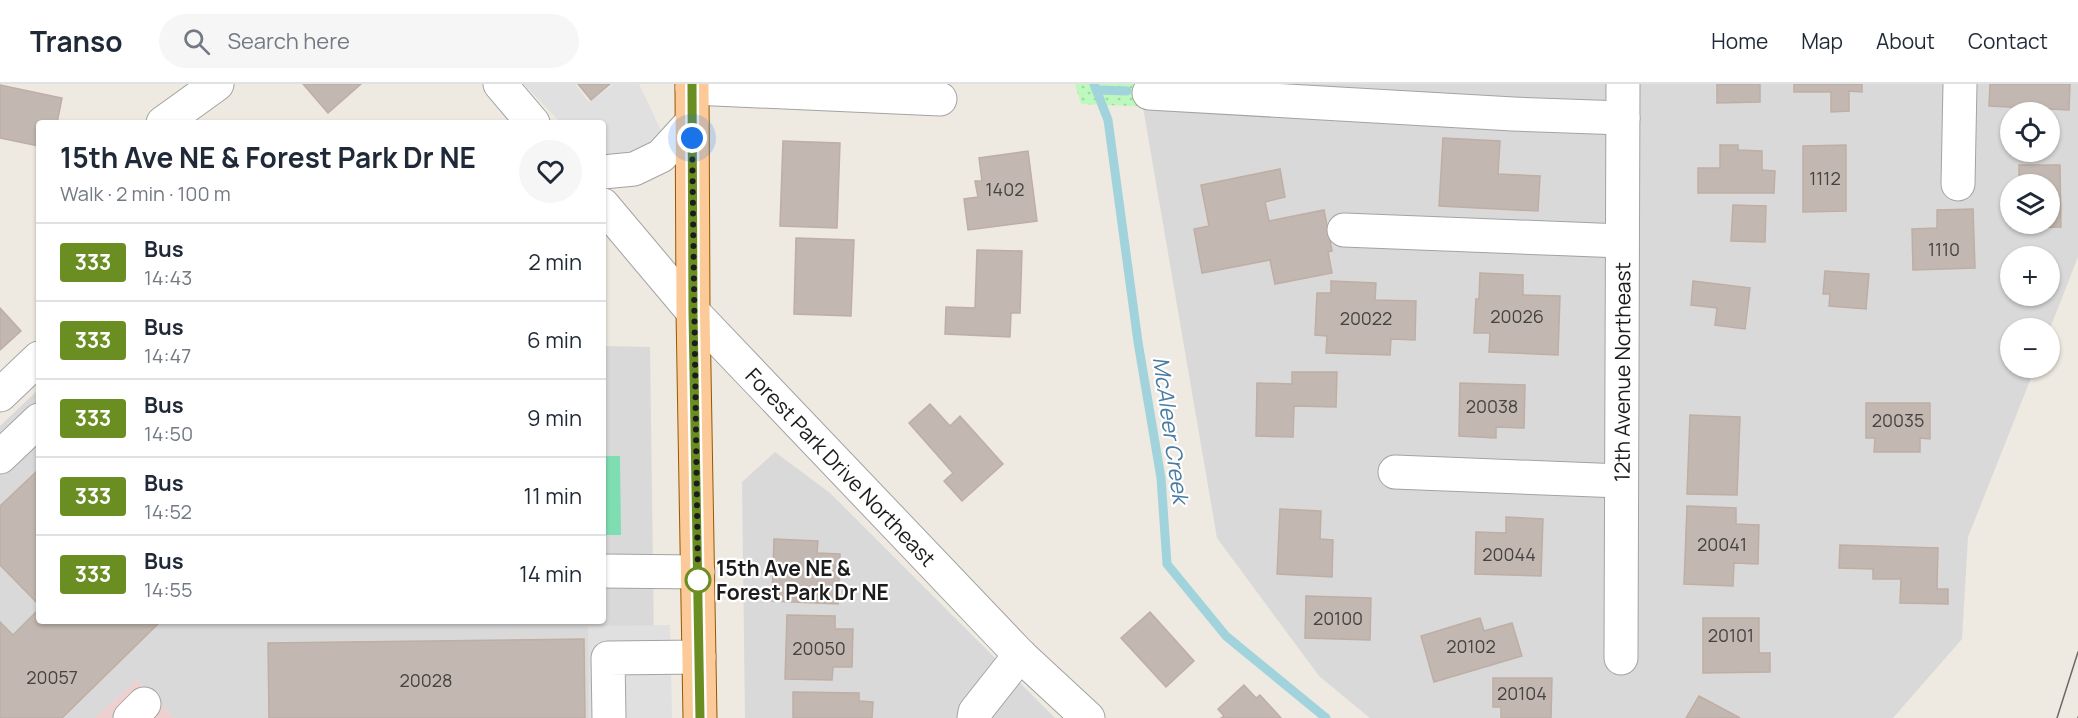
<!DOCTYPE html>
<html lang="en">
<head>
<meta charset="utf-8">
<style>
	body { margin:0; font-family:Manrope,sans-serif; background:#f6f6f7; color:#1f2937; height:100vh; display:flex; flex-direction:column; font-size:22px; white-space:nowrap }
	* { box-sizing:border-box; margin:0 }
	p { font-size:20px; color:#747a83 }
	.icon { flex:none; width:33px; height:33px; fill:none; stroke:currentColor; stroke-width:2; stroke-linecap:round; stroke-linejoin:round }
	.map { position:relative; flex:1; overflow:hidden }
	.side { position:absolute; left:36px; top:36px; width:570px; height:504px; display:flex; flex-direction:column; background:#fff; border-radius:6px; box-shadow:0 2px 4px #0004 }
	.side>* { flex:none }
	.badge { padding:0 12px; border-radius:4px; font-size:21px; line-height:39px }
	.fabs { position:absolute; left:2000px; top:18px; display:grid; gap:12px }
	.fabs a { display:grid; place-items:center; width:60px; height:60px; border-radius:50%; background:#fff; box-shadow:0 2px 4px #0004; font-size:30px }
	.you { position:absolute; width:30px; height:30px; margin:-15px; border:4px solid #fff; border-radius:50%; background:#1a73e8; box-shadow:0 0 0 9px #1a73e833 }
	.map>.badge { position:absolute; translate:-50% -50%; box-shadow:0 0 0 3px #fff }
	.round { display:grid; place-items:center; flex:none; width:63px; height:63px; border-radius:32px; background:#f6f6f7 }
	.summary { display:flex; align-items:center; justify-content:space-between; height:102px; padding:0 24px }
	h1 { font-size:28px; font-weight:700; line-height:45px }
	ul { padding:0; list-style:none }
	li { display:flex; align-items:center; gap:18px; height:78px; padding:0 24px; border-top:2px solid #e0e1e3 }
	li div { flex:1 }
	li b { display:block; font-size:22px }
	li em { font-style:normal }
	li .badge { min-width:66px; font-weight:700; text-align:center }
	header { display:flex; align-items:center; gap:36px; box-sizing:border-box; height:84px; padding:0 30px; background:#fff; border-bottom:2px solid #e0e1e3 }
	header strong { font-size:28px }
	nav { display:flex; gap:33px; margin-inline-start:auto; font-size:21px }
	.search { width:420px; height:54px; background:#f6f6f7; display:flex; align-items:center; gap:15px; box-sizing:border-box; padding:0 21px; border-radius:33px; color:#747a83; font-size:22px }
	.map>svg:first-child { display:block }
	.residential { fill:#dad9d9; fill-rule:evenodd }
	.commercial { fill:#efd0d1 }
	.park { fill:url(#park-dots) }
	.pitch { fill:#7edeb2 }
	.parking { fill:#e0e0e0 }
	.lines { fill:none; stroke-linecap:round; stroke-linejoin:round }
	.stream { stroke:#a1d3dc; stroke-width:9 }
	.building { fill:#c2b8b1; stroke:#bfaea4; stroke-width:1.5 }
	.minor-casing { stroke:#a3a3a3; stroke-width:35 }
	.major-casing { stroke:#945900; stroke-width:35 }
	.minor { stroke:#fff; stroke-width:33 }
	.major { stroke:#fcca98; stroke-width:33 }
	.tram { stroke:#6a6a6a; stroke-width:1.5 }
	.line-casing { stroke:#fff; stroke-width:14 }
	.line { stroke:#6b8e23; stroke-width:9 }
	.walk { stroke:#1c1c1c; stroke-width:6; stroke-dasharray:0 10.8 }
	.stop-dot { fill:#fff; stroke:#6b8e23; stroke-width:3 }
	.labels { text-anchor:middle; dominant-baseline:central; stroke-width:4.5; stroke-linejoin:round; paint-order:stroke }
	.number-label { font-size:18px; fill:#464341 }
	.street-label { font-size:21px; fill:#1c1c1c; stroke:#fff }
	.stop-label { font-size:21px; font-weight:bold; fill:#1c1c1c; stroke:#fff; text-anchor:start }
	.water-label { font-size:22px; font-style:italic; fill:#467ba3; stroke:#fff }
</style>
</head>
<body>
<header>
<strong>Transo</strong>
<div class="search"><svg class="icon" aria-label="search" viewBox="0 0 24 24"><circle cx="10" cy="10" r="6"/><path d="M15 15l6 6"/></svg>Search here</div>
<nav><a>Home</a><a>Map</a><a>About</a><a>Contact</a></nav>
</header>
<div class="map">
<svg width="2078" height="634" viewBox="0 0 2078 634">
	<defs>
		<pattern id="park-dots" width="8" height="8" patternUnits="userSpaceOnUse" patternTransform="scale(1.5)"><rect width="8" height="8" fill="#bdf9be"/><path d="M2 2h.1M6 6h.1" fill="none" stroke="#a2d5a3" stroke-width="1.8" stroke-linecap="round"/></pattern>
	</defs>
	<rect width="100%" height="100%" fill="#eee9e1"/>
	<!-- residential -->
	<path class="residential" d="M 1139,0 L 2078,0 L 2078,173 L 2049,247 L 2049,244 L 2010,244 L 2010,284 L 2035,284 L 1968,453 L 1962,555 L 1893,634 L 1370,634 L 1319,592 L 1217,454 ZM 2010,28 L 2049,28 L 2049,68 L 2010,68 ZM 2010,100 L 2049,100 L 2049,140 L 2010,140 ZM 2010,172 L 2049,172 L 2049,212 L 2010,212 Z
		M 603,262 L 650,263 L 655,634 L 174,634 L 137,596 L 95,634 L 0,634 L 0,342 L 39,305 L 39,537 L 603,537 Z
		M 775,368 L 830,409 L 1055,634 L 745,634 L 742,398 Z"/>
	<!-- commercial -->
	<path class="commercial" d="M 137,596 L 174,634 L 95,634 Z"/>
	<!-- park -->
	<path class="park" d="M 1075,0 L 1155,0 L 1156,23 L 1081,20 Z"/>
	<!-- pitch -->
	<path class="pitch" d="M 603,372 L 620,372 L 621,451 L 603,451 Z"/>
	<!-- parking -->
	<path class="parking" d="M 524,0 L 575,0 L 589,18 L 614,0 L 639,0 L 664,53 L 611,76 L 603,73 L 603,39 L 561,39 Z
		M 670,541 L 672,634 L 589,634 L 588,542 Z"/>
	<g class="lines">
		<!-- stream -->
		<path class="stream" d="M 1094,0 L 1108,36 L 1138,258 L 1161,394 L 1167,480 L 1226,552 L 1326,634
			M 1096,6 L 1127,7"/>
	</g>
	<!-- building -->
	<path class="building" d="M 303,0 L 361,0 L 328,29 Z
		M 578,0 L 610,0 L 591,16 Z
		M 1717,0 L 1760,0 L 1760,18 L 1717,19 Z
		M 1794,0 L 1862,0 L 1862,8 L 1849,7 L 1849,27 L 1831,28 L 1831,8 L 1794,8 Z
		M 1990,0 L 2070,0 L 2069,26 L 1989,22 Z
		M 0,1 L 62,14 L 57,39 L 39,39 L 39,62 L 0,54 Z
		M 1443,54 L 1500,57 L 1498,90 L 1540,92 L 1538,127 L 1439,122 Z
		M 783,57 L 840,59 L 837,144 L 780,142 Z
		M 1720,61 L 1738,61 L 1738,66 L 1762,67 L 1762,86 L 1775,87 L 1774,109 L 1698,109 L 1698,84 L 1720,84 Z
		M 1846,61 L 1846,127 L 1803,128 L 1803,62 Z
		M 1028,67 L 1037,137 L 968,146 L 964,115 L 978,113 L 975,97 L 982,97 L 979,74 Z
		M 2019,81 L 2060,81 L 2061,143 L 2020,144 L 2020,140 L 2049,140 L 2049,100 L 2019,100 Z
		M 1280,85 L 1285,113 L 1265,118 L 1269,137 L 1324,126 L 1332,167 L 1328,168 L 1332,189 L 1275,200 L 1270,176 L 1202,189 L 1194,145 L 1209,142 L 1201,101 Z
		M 1733,121 L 1766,122 L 1765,158 L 1731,157 Z
		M 1973,125 L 1975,184 L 1913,186 L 1912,145 L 1937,144 L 1937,126 Z
		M 796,154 L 854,156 L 851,232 L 794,230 Z
		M 977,166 L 1022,167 L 1020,229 L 1011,229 L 1010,253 L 945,250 L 946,223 L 975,224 Z
		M 1825,187 L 1869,190 L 1866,225 L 1829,222 L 1830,210 L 1823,210 Z
		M 1480,189 L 1523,191 L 1523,211 L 1560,212 L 1558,271 L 1489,268 L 1490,249 L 1474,249 L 1476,215 L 1479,215 Z
		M 1331,197 L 1376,199 L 1375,216 L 1416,217 L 1415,256 L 1391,255 L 1390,271 L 1326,269 L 1327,252 L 1315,251 L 1317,209 L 1331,209 Z
		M 1693,197 L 1750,204 L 1745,245 L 1715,241 L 1717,224 L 1691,221 Z
		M 0,224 L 21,247 L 0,266 Z
		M 1292,288 L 1337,288 L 1336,323 L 1294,322 L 1293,353 L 1256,352 L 1257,299 L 1292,300 Z
		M 1460,299 L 1525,301 L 1524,344 L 1496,343 L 1496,354 L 1459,352 Z
		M 1866,319 L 1930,319 L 1930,355 L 1920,354 L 1920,368 L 1874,368 L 1875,354 L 1866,354 Z
		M 930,320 L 950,342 L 960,332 L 1003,380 L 962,417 L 944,397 L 953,389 L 909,339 Z
		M 1690,331 L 1740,333 L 1737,411 L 1687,410 Z
		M 37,387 L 39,389 L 39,521 L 0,481 L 0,422 Z
		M 1687,422 L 1736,424 L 1736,440 L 1759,441 L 1758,480 L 1734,479 L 1733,502 L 1684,500 Z
		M 1280,425 L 1321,427 L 1320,455 L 1333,456 L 1332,493 L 1277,490 Z
		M 1506,433 L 1543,435 L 1541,492 L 1475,490 L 1476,448 L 1506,449 Z
		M 774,455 L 818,457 L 817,469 L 840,470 L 838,520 L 772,517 Z
		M 1840,461 L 1938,464 L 1937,505 L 1948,505 L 1948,520 L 1900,519 L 1901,495 L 1873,495 L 1873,485 L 1839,484 Z
		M 1306,512 L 1371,514 L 1370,556 L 1305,554 Z
		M 39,525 L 39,537 L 161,537 L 62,634 L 0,634 L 0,538 L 13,551 Z
		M 1150,528 L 1194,577 L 1166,603 L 1121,554 Z
		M 787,531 L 835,532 L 835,545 L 853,545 L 852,583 L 833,583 L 832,596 L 785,595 Z
		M 1480,534 L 1484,547 L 1512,539 L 1522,572 L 1434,598 L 1421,552 Z
		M 1703,534 L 1759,534 L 1759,569 L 1770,569 L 1770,588 L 1703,589 Z
		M 584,555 L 585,634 L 269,634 L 268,559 Z
		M 1493,594 L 1552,594 L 1551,634 L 1501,634 L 1501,623 L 1493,623 Z
		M 1244,601 L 1256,614 L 1260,611 L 1281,634 L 1221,634 L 1224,632 L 1218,625 Z
		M 793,608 L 859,609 L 859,617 L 873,618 L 872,634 L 793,634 Z
		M 1699,612 L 1740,634 L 1686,634 Z"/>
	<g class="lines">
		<!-- minor casing -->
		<g class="minor-casing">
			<g id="minor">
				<path d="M 500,0 L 533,39"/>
				<path d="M 692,4 L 940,15"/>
				<path d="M 1149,9 L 1513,30 L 1623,34"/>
				<path d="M 163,39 L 217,0"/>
				<path d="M 603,88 L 634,85 L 661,72 L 692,38"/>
				<path d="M 1958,100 L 1960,0"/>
				<path id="s1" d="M 603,121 L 693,228 L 1020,571 L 1088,634"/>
				<path d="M 1344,146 L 1622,157"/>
				<path d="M 0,311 L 39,274"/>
				<path d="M 0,373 L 39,336"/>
				<path d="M 1395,388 L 1621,397"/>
				<path d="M 603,487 L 698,488"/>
				<path id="s2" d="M 1621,574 L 1623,0"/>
				<path d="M 130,634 L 144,620"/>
				<path d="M 609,634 L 608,574 L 699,573"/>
				<path d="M 974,634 L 975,628 L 1020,571"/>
			</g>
		</g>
		<!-- major casing -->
		<g class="major-casing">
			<path id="major" d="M 692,0 L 693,228 L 700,634"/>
		</g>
		<!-- minor -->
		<use href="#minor" class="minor"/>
		<!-- major -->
		<use href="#major" class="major"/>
		<!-- tram -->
		<path class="tram" d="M 2057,634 L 2078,568
			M 2078,634 L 2078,633"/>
	</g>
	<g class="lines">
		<!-- line casing -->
		<g class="line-casing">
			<path id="line" d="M 692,0 L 693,228 L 700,634"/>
		</g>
		<!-- line -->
		<use href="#line" class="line"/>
		<!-- walk -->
		<path class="walk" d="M 692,54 L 698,496"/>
	</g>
	<!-- markers -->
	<circle class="stop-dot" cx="698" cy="496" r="12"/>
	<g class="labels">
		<!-- number labels -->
		<g class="number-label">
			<text x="1825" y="94">1112</text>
			<text x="1005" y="105">1402</text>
			<text x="1944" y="165">1110</text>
			<text x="1517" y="232">20026</text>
			<text x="1366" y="234">20022</text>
			<text x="1492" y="322">20038</text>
			<text x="1898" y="336">20035</text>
			<text x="1722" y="460">20041</text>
			<text x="1509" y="470">20044</text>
			<text x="1338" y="534">20100</text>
			<text x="1731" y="551">20101</text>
			<text x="1471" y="562">20102</text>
			<text x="819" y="564">20050</text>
			<text x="52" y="593">20057</text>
			<text x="426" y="596">20028</text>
			<text x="1522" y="609">20104</text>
		</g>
		<!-- street labels -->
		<g class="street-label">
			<text stroke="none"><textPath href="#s2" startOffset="286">12th Avenue Northeast</textPath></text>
			<text stroke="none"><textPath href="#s1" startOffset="354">Forest Park Drive Northeast</textPath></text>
		</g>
		<!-- stop labels -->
		<g class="stop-label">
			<text x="716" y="484">15th Ave NE &amp;<tspan x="716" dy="24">Forest Park Dr NE</tspan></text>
		</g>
		<!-- water labels -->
		<g class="water-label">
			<text transform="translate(1171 346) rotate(82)">McAleer Creek</text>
		</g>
	</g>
</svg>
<div class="fabs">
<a><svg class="icon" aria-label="locate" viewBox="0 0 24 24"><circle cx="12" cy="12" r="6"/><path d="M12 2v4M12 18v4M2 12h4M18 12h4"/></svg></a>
<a><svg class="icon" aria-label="layers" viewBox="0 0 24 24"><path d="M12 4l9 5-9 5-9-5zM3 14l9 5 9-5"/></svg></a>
<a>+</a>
<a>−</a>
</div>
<div class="you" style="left:692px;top:54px"></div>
<section class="side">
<div class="summary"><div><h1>15th Ave NE &amp; Forest Park Dr NE</h1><p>Walk · 2 min · 100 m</p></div><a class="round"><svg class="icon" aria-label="heart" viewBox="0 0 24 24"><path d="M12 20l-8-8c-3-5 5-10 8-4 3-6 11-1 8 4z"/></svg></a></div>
<ul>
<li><span class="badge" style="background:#6b8e23;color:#fff">333</span><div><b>Bus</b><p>14:43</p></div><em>2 min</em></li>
<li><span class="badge" style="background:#6b8e23;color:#fff">333</span><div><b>Bus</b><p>14:47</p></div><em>6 min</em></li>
<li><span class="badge" style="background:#6b8e23;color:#fff">333</span><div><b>Bus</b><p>14:50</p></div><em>9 min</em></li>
<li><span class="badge" style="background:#6b8e23;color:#fff">333</span><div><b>Bus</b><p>14:52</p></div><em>11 min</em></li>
<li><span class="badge" style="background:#6b8e23;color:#fff">333</span><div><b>Bus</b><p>14:55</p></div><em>14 min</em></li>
</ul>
</section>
</div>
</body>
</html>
